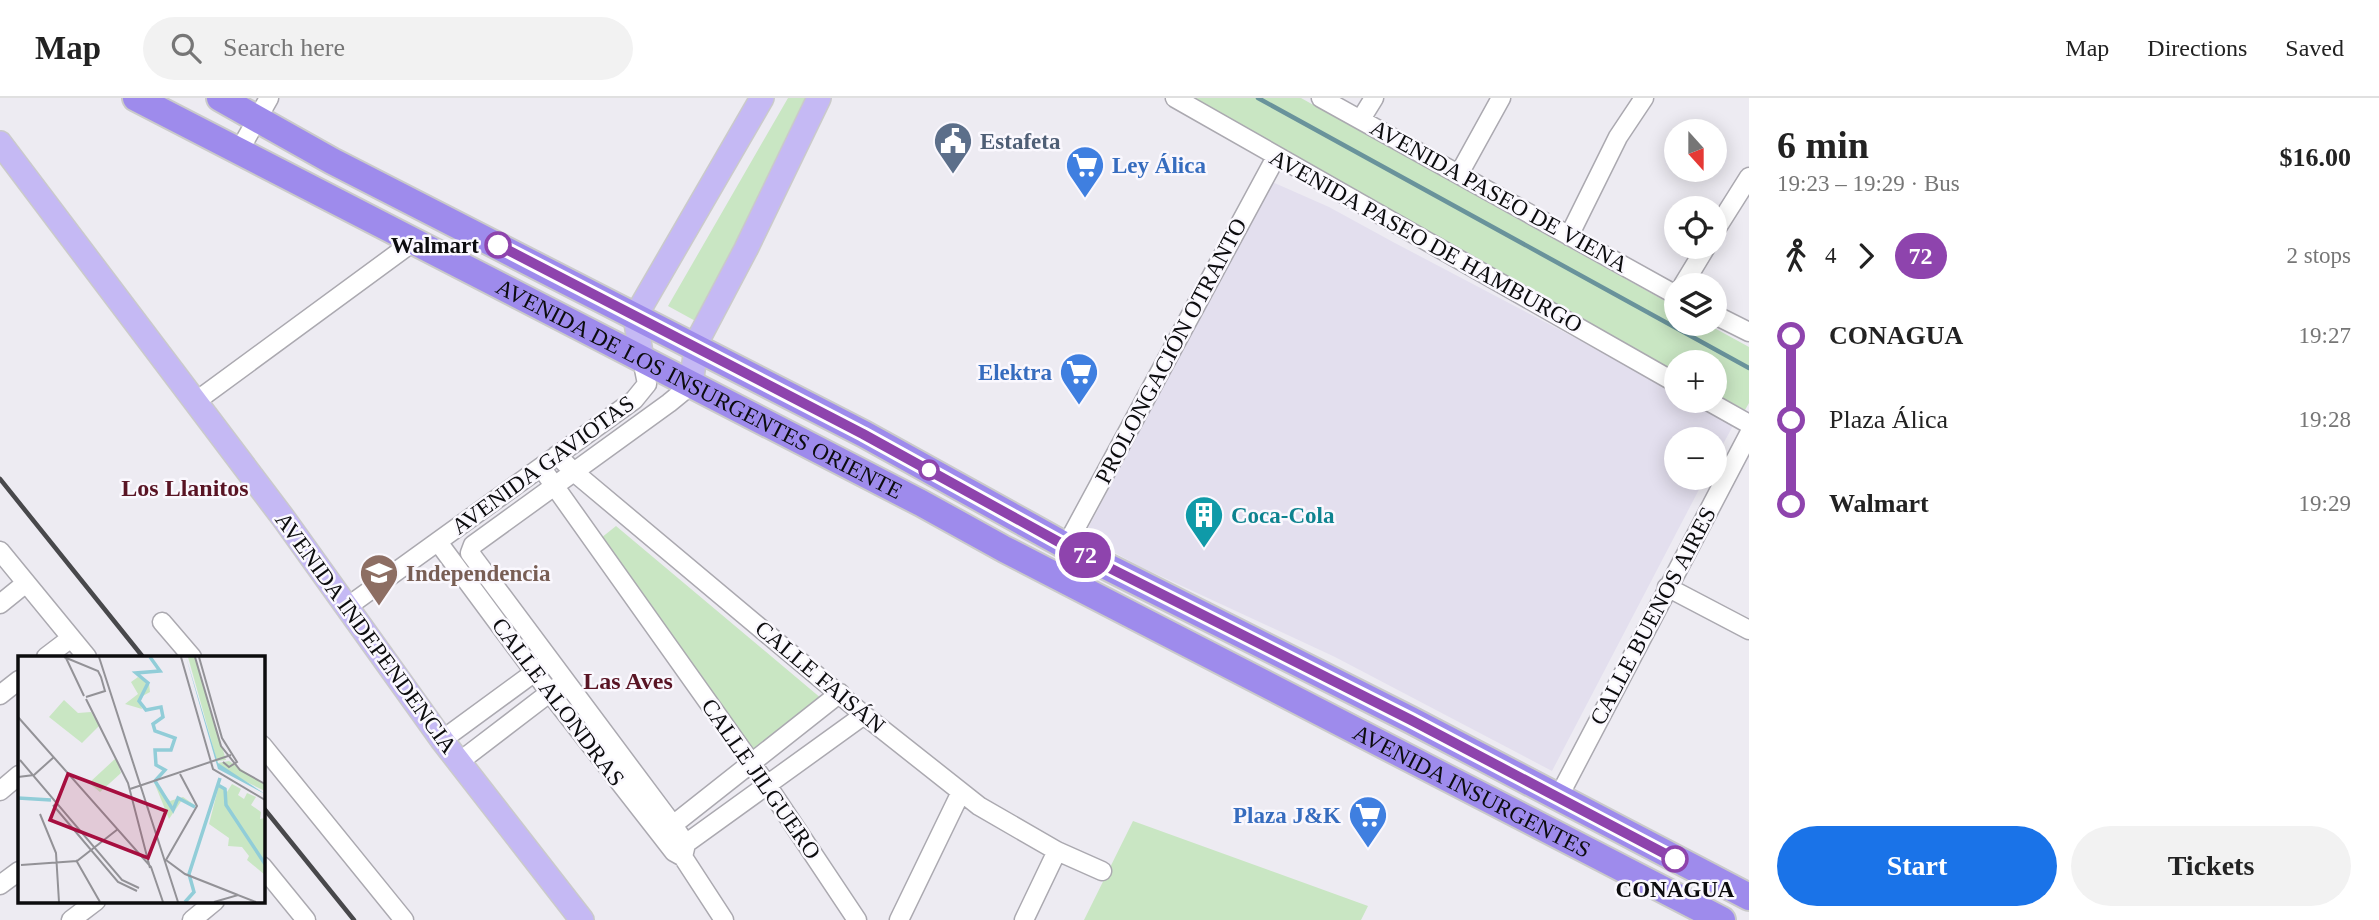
<!DOCTYPE html>
<html lang="en">
<head>
<meta charset="utf-8">
<style>
	body { margin:0; font-family:"Times New Roman",serif; background:#f2f2f2; color:#222; height:100vh; display:flex; flex-direction:column; font-size:26px; white-space:nowrap }
	* { box-sizing:border-box; margin:0 }
	p { font-size:23px; color:#767676 }
	.icon { flex:none; width:38px; height:38px; fill:none; stroke:currentColor; stroke-width:2; stroke-linecap:round; stroke-linejoin:round }
	.map { position:relative; flex:1; overflow:hidden }
	.side { display:flex; flex-direction:column; background:#fff; width:630px }
	.side>* { flex:none }
	.badge { padding:0 14px; border-radius:23px; font-size:24px; line-height:46px }
	.needle { width:46px; rotate:159deg }
	.tools { position:absolute; left:1664px; top:21px; display:grid; gap:14px }
	.tools a { display:grid; place-items:center; width:63px; height:63px; border-radius:50%; background:#fff; box-shadow:0 4px 18px #0003; font-size:35px }
	.map>.badge { position:absolute; translate:-50% -50%; box-shadow:0 0 0 4px #fff }
	.legs { display:flex; align-items:center; gap:10px; height:77px; padding:0 28px; font-size:23px }
	.legs p { margin-inline-start:auto }
	.headline { display:flex; align-items:center; justify-content:space-between; height:119px; padding:0 28px }
	h1 { font-size:38px; font-weight:800; line-height:52px }
	.cta { display:flex; gap:14px; margin-top:auto; padding:14px 28px }
	.cta a { flex:1; height:80px; border-radius:42px; background:#1a73e8; color:#fff; font-size:28px; font-weight:800; line-height:80px; text-align:center }
	.cta a+a { background:#f2f2f2; color:#222 }
	ul { padding:0 28px; list-style:none }
	li { display:flex; align-items:center; gap:24px; height:84px; font-size:26px }
	li i { display:grid; place-items:center; width:10px; height:100%; margin:0 9px; background:currentColor }
	li i::after { content:''; width:18px; height:18px; margin:-9px; border:5px solid; border-radius:50%; background:#fff }
	li p { margin-inline-start:auto }
	li:first-child i { background:linear-gradient(#0000 50%,currentColor 0) }
	li:last-child i { background:linear-gradient(currentColor 50%,#0000 0) }
	header { display:flex; align-items:center; gap:42px; box-sizing:border-box; height:98px; padding:0 35px; background:#fff; border-bottom:2px solid #e0e0e0 }
	header strong { font-size:33px }
	nav { display:flex; gap:38px; margin-inline-start:auto; font-size:24px }
	.search { width:490px; height:63px; background:#f2f2f2; display:flex; align-items:center; gap:18px; box-sizing:border-box; padding:0 24px; border-radius:38px; color:#767676; font-size:26px }
	main { display:flex; flex:1; min-height:0 }
	.map>svg:first-child { display:block }
	.built { fill:#e3dfee }
	.green { fill:#c9e6c3 }
	.lines { fill:none; stroke-linecap:round; stroke-linejoin:round }
	.stream { stroke:#69939b; stroke-width:4.5 }
	.minor-casing { stroke:#aba9b0; stroke-width:21 }
	.major-casing { stroke:#cacaca; stroke-width:26 }
	.highway-casing { stroke:#cacaca; stroke-width:30 }
	.minor { stroke:#fff; stroke-width:18 }
	.major { stroke:#c5b9f4; stroke-width:23 }
	.highway { stroke:#9e8bec; stroke-width:26 }
	.rail { stroke:#48484b; stroke-width:4.5 }
	.line-1-casing { stroke:#fff; stroke-width:16 }
	.line-1 { stroke:#8e44ad; stroke-width:10 }
	.stop-1-dot { fill:#fff; stroke:#8e44ad; stroke-width:3.5 }
	.labels { text-anchor:middle; dominant-baseline:central; stroke-width:5; stroke-linejoin:round; paint-order:stroke }
	.service-label { font-size:23px; font-weight:bold; fill:#4e5e75; stroke:#faf8fe; text-anchor:start }
	.shop-label { font-size:23px; font-weight:bold; fill:#366cbe; stroke:#faf8fe; text-anchor:end }
	.street-label { font-size:23px; fill:#0c0c0e; stroke:#faf8fe }
	.stop-label { font-size:23px; font-weight:bold; fill:#0c0c0e; stroke:#faf8fe; text-anchor:end }
	.culture-label { font-size:23px; font-weight:bold; fill:#0d838f; stroke:#faf8fe; text-anchor:start }
	.education-label { font-size:23px; font-weight:bold; fill:#785e54; stroke:#faf8fe; text-anchor:start }
	.neighbourhood-label { font-size:24px; font-weight:bold; fill:#591424; stroke:#faf8fe }
	.inset-river { fill:none; stroke:#91cdd8; stroke-width:3.5 }
	.inset-road { fill:none; stroke:#939297; stroke-width:2 }
	.view { fill:#a60e3f; fill-opacity:0.15; stroke:#a60e3f; stroke-width:3.5 }
	.inset-edge { fill:none; stroke:#0c0c0e; stroke-width:3.5 }
</style>
</head>
<body>
<header>
<strong>Map</strong>
<div class="search"><svg class="icon" aria-label="search" viewBox="0 0 24 24"><circle cx="10" cy="10" r="6"/><path d="M15 15l6 6"/></svg>Search here</div>
<nav><a>Map</a><a>Directions</a><a>Saved</a></nav>
</header>
<main>
<div class="map">
<svg width="1749" height="822" viewBox="0 0 1749 822">
	<rect width="100%" height="100%" fill="#edebf2"/>
	<!-- built -->
	<path class="built" d="M 1270,83 L 1329,109 L 1393,144 L 1676,293 L 1676,303 L 1695,303 L 1735,324 L 1715,361 L 1715,341 L 1676,341 L 1676,380 L 1705,380 L 1552,673 L 1335,559 L 1141,469 L 1084,438 Z"/>
	<!-- green -->
	<path class="green" d="M 788,0 L 808,0 L 699,225 L 668,208 Z
		M 1187,0 L 1301,0 L 1676,209 L 1676,226 L 1707,226 L 1749,249 L 1749,305 L 1745,312 L 1715,296 L 1715,264 L 1676,264 L 1676,274 Z
		M 616,428 L 822,601 L 753,654 L 601,440 Z
		M 1133,723 L 1368,808 L 1361,822 L 1084,822 Z"/>
	<g class="lines">
		<!-- stream -->
		<path class="stream" d="M 1258,0 L 1749,270"/>
		<!-- minor casing -->
		<g class="minor-casing">
			<path id="minor" d="M 1175,0 L 1676,285
				M 1321,0 L 1676,197
				M 1361,21 L 1374,0
				M 239,53 L 269,0
				M 1459,76 L 1501,0
				M 1715,133 L 1749,79
				M 1569,138 L 1618,39 L 1644,0
				M 1683,187 L 1706,149
				M 1715,217 L 1749,234
				M 1708,303 L 1749,326
				M 195,304 L 413,144
				M 557,357 L 574,374 L 864,617 L 979,708 L 1057,753 L 1102,773
				M 541,369 L 767,687 L 857,822
				M 438,444 L 550,595 L 660,736 L 674,754 L 683,759 L 724,822
				M 1066,448 L 1276,59
				M 0,453 L 87,559
				M 1667,489 L 1749,532
				M 0,506 L 26,485
				M 347,509 L 634,302 L 647,286 L 642,261
				M 162,524 L 192,559
				M 46,559 L 71,540
				M 0,597 L 19,582
				M 442,642 L 543,568
				M 262,647 L 404,822
				M 459,664 L 557,589
				M 0,693 L 19,677
				M 1558,700 L 1749,336
				M 664,734 L 840,595
				M 677,752 L 864,617
				M 683,759 L 686,746 L 673,727 L 470,455 L 473,447 L 669,305 L 691,287
				M 262,768 L 306,822
				M 0,787 L 19,773
				M 71,822 L 96,803
				M 192,822 L 215,803
				M 899,822 L 961,694
				M 1024,822 L 1057,753"/>
		</g>
		<!-- major casing -->
		<g class="major-casing">
			<path id="major" d="M 0,45 L 284,421 L 442,642 L 582,822
				M 642,261 L 635,219 L 762,0
				M 691,287 L 696,250 L 699,240 L 746,151 L 819,0"/>
		</g>
		<!-- highway casing -->
		<g class="highway-casing">
			<g id="highway">
				<path id="s1" d="M 136,0 L 921,405 L 1004,451 L 1722,822"/>
				<path d="M 220,0 L 332,63 L 864,336 L 1066,448 L 1411,622 L 1749,799"/>
			</g>
		</g>
		<!-- minor -->
		<use href="#minor" class="minor"/>
		<!-- major -->
		<use href="#major" class="major"/>
		<!-- highway -->
		<use href="#highway" class="highway"/>
		<!-- rail -->
		<path class="rail" d="M 0,381 L 143,559
			M 262,708 L 354,822"/>
	</g>
	<g class="lines">
		<!-- line-1 casing -->
		<g class="line-1-casing">
			<path id="line-1" d="M 498,147 L 863,336 L 1066,448 L 1411,622 L 1675,761"/>
		</g>
		<!-- line-1 -->
		<use href="#line-1" class="line-1"/>
	</g>
	<!-- icons -->
	<defs>
		<g id="civic-pin" transform="scale(2.0125)"><path d="M0 17L-7.5 6A9.5 9.5 0 1 1 7.5 6Z" fill="#5c6f8a" stroke="#faf8fe"/><path d="M-.6-6.5H3V-4.5H.6V-3L4-1V1h2V6H-6V1h2V-1L-.6-3ZM-1.2 2.5V6h2.4V2.5Z" fill="#fff"/></g>
		<g id="supermarket-pin" transform="scale(2.0125)"><path d="M0 17L-7.5 6A9.5 9.5 0 1 1 7.5 6Z" fill="#3f7fe0" stroke="#faf8fe"/><path d="M-6-5.5h2.5l.6 2H6L4.5 2H-2.5L-4.4-4H-6ZM-1.5 3.2a1.3 1.3 0 1 0 .1 0ZM3 3.2a1.3 1.3 0 1 0 .1 0Z" fill="#fff"/></g>
		<g id="building-pin" transform="scale(2.0125)"><path d="M0 17L-7.5 6A9.5 9.5 0 1 1 7.5 6Z" fill="#0f9aa8" stroke="#faf8fe"/><path d="M-4-6H4V6H1V3H-1V6H-4ZM-2.5-4.3h1.7v1.8h-1.7ZM.8-4.3h1.7v1.8H.8ZM-2.5-1h1.7V.8h-1.7ZM.8-1h1.7V.8H.8Z" fill="#fff"/></g>
		<g id="school-pin" transform="scale(2.0125)"><path d="M0 17L-7.5 6A9.5 9.5 0 1 1 7.5 6Z" fill="#8d6e63" stroke="#faf8fe"/><path d="M0-5L7-2L0 1L-7-2ZM-4 1L0 2.5L4 1V4Q0 6-4 4Z" fill="#fff"/></g>
	</defs>
	<g fill-rule="evenodd">
		<use href="#civic-pin" x="953" y="43"/>
		<use href="#supermarket-pin" x="1085" y="67"/>
		<use href="#supermarket-pin" x="1079" y="274"/>
		<use href="#building-pin" x="1204" y="417"/>
		<use href="#school-pin" x="379" y="475"/>
		<use href="#supermarket-pin" x="1368" y="717"/>
	</g>
	<!-- markers -->
	<g class="stop-1-dot">
		<circle cx="498" cy="147" r="12"/>
		<circle cx="929" cy="372" r="9"/>
		<circle cx="1675" cy="761" r="12"/>
	</g>
	<g class="labels">
		<!-- service labels -->
		<g class="service-label">
			<text x="980" y="43">Estafeta</text>
		</g>
		<!-- shop labels -->
		<g class="shop-label">
			<text x="1112" y="67" text-anchor="start">Ley Álica</text>
			<text x="1052" y="274">Elektra</text>
			<text x="1341" y="717">Plaza J&amp;K</text>
		</g>
		<!-- street labels -->
		<g class="street-label">
			<text transform="translate(1499 98) rotate(29)">AVENIDA PASEO DE VIENA</text>
			<text transform="translate(1426 143) rotate(29)">AVENIDA PASEO DE HAMBURGO</text>
			<text transform="translate(1171 253) rotate(-62)">PROLONGACIÓN OTRANTO</text>
			<text stroke="none"><textPath href="#s1" startOffset="634">AVENIDA DE LOS INSURGENTES ORIENTE</textPath></text>
			<text transform="translate(543 367) rotate(-36)">AVENIDA GAVIOTAS</text>
			<text transform="translate(1653 518) rotate(-62)">CALLE BUENOS AIRES</text>
			<text transform="translate(366 535) rotate(54)">AVENIDA INDEPENDENCIA</text>
			<text transform="translate(820 579) rotate(40)">CALLE FAISÁN</text>
			<text transform="translate(558 604) rotate(53)">CALLE ALONDRAS</text>
			<text transform="translate(761 681) rotate(55)">CALLE JILGUERO</text>
			<text stroke="none"><textPath href="#s1" startOffset="1505">AVENIDA INSURGENTES</textPath></text>
		</g>
		<!-- stop labels -->
		<g class="stop-label">
			<text x="479" y="147">Walmart</text>
			<text x="1675" y="791" text-anchor="middle">CONAGUA</text>
		</g>
		<!-- culture labels -->
		<g class="culture-label">
			<text x="1231" y="417">Coca-Cola</text>
		</g>
		<!-- education labels -->
		<g class="education-label">
			<text x="406" y="475">Independencia</text>
		</g>
		<!-- neighbourhood labels -->
		<g class="neighbourhood-label">
			<text x="185" y="390">Los Llanitos</text>
			<text x="628" y="583">Las Aves</text>
		</g>
	</g>
	<!-- overview -->
	<g transform="translate(18 558)">
		<rect width="247" height="247" fill="#edebf2"/>
		<path d="M 170,1 L 177,1 L 208,104 L 199,105 ZM 120,21 L 131,27 L 132,36 L 121,42 L 124,53 L 107,48 L 120,38 L 113,26 ZM 46,44 L 60,57 L 73,56 L 81,70 L 64,87 L 31,61 ZM 98,102 L 103,117 L 82,136 L 71,127 ZM 211,105 L 247,129 L 247,135 L 210,117 L 200,107 ZM 136,126 L 152,145 L 165,141 L 178,150 L 164,144 L 151,163 ZM 214,128 L 223,133 L 220,139 L 226,143 L 229,137 L 238,141 L 233,149 L 243,156 L 242,163 L 247,162 L 247,219 L 229,204 L 231,200 L 224,191 L 210,190 L 211,182 L 191,168 L 201,129 L 209,136 Z" fill="#c9e6c3"/>
		<path d="M 168,1 L 200,107 L 247,138 L 200,113 Z" fill="#91cdd8"/>
		<path class="inset-river" d="M 132,1 L 142,15 L 118,17 L 130,27 L 121,45 L 128,54 L 143,51 L 145,61 L 135,68 L 137,75 L 157,82 L 153,94 L 137,94 L 138,109 L 147,114 L 137,125 L 155,154 L 160,142 L 177,151M 200,129 L 207,133 L 208,149 L 247,208M 0,142 L 33,144M 167,246 L 176,236 L 171,218 L 202,122"/>
		<path class="inset-road" d="M 46,1 L 80,15 L 83,21 L 87,35 L 68,41M 81,1 L 160,246M 163,1 L 195,113 L 247,144M 177,1 L 203,90 L 222,114 L 247,128M 181,1 L 204,82 L 219,106 L 211,111 L 205,106M 48,2 L 66,40M 68,43 L 110,127 L 132,212M 0,61 L 133,211 L 145,246M 2,104 L 104,224 L 121,232M 162,118 L 179,150 L 148,204 L 167,218 L 220,239M 0,121 L 16,119 L 36,101M 112,133 L 213,99M 35,149 L 100,226 L 119,235M 22,158 L 38,197 L 41,246M 58,204 L 82,246M 3,209 L 59,205 L 100,173M 196,246 L 220,239 L 238,246"/>
		<path class="view" d="M 50,118 L 148,155 L 130,202 L 32,164 Z"/>
		<rect width="247" height="247" class="inset-edge"/>
	</g>
</svg>
<div class="tools">
<a><svg class="needle" viewBox="-14 -14 28 28"><path d="M0-13l5 13h-10z" fill="#e53935"/><path d="M0 13l5-13h-10z" fill="#767676"/></svg></a>
<a><svg class="icon" aria-label="locate" viewBox="0 0 24 24"><circle cx="12" cy="12" r="6"/><path d="M12 2v4M12 18v4M2 12h4M18 12h4"/></svg></a>
<a><svg class="icon" aria-label="layers" viewBox="0 0 24 24"><path d="M12 4l9 5-9 5-9-5zM3 14l9 5 9-5"/></svg></a>
<a>+</a>
<a>−</a>
</div>
<b class="badge" style="left:1085px;top:457px;background:#8e44ad;color:#fff">72</b>
</div>
<section class="side">
<div class="headline"><div><h1>6 min</h1><p>19:23 – 19:29 · Bus</p></div><b>$16.00</b></div>
<div class="legs"><svg class="icon" aria-label="walk" viewBox="0 0 24 24"><circle cx="13" cy="4" r="2"/><path d="M13 8l-2 6 4 7M11 14l-3 7M7 12l3-4h3l4 4"/></svg>4<svg class="icon" aria-label="forward" viewBox="0 0 24 24"><path d="M9 5l7 7-7 7"/></svg><b class="badge" style="background:#8e44ad;color:#fff">72</b><p>2 stops</p></div>
<ul>
<li><i style="color:#8e44ad"></i><b>CONAGUA</b><p>19:27</p></li>
<li><i style="color:#8e44ad"></i><span>Plaza Álica</span><p>19:28</p></li>
<li><i style="color:#8e44ad"></i><b>Walmart</b><p>19:29</p></li>
</ul>
<div class="cta"><a>Start</a><a>Tickets</a></div>
</section>
</main>
</body>
</html>
